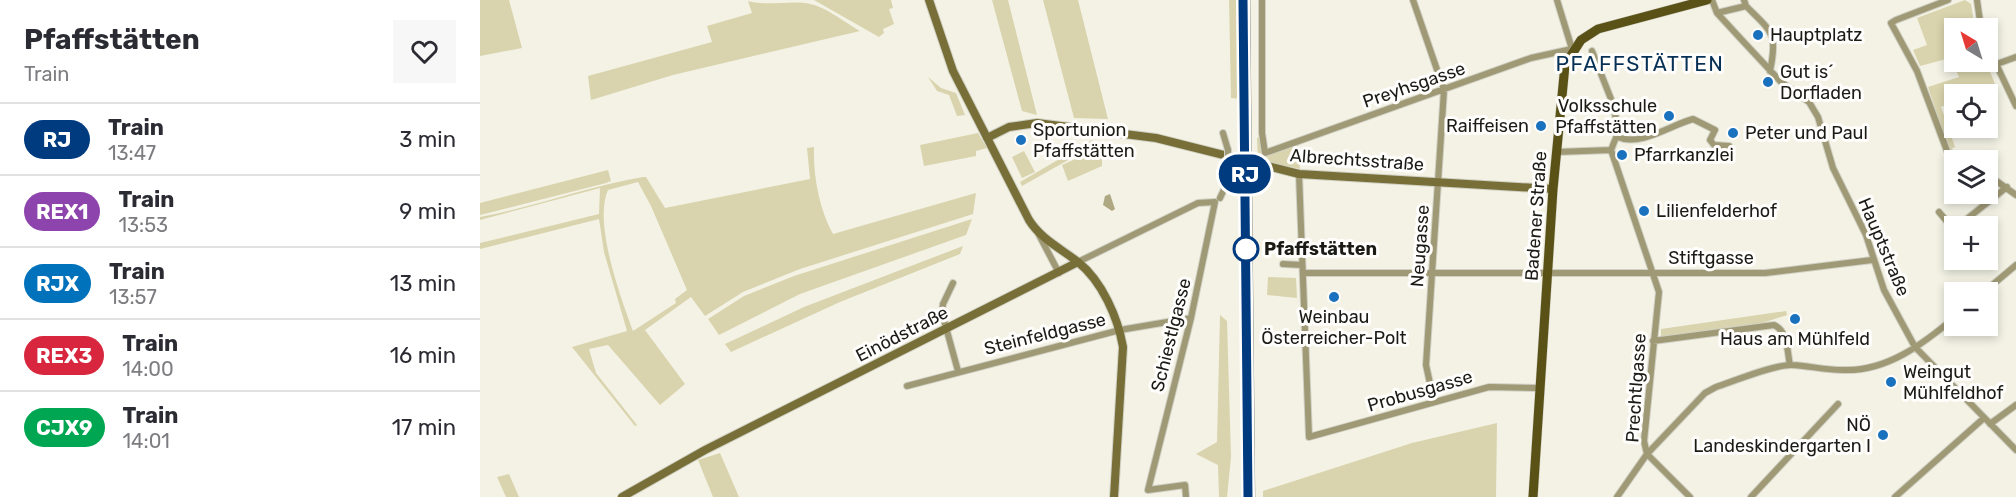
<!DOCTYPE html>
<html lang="en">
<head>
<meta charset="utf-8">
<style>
	body { margin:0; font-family:Rubik,sans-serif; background:#f7f7f7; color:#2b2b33; height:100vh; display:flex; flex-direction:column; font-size:22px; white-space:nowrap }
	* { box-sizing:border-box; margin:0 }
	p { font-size:20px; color:#7c7c81 }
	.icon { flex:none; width:33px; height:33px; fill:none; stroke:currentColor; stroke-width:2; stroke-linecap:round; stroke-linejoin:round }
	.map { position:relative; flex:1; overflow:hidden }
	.drawer { display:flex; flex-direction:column; background:#fff; width:480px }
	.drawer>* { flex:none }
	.badge { padding:0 12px; border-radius:20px; font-size:21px; line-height:39px }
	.needle { width:39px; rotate:322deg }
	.controls { position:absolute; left:1464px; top:18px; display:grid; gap:12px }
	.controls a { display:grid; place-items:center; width:54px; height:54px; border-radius:0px; background:#fff; box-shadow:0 3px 9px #0003; font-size:30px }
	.map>.badge { position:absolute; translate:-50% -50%; box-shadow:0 0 0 3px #fff }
	.round { display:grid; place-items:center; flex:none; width:63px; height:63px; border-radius:0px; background:#f7f7f7 }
	.overview { display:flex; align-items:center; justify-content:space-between; height:102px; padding:0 24px }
	h1 { font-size:28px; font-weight:700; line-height:45px }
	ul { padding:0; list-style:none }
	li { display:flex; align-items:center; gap:18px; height:72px; padding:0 24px; border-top:2px solid #e1e1e2 }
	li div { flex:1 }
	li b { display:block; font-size:22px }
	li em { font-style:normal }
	li .badge { min-width:66px; font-weight:700; text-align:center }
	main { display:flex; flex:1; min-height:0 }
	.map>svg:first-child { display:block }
	.green { fill:#d9d4ad; fill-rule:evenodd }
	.water { fill:#aea982 }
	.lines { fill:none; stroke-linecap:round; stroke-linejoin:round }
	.street-casing { stroke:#d0d0c4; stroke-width:8 }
	.secondary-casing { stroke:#d0d0c4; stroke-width:10 }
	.primary-casing { stroke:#d0d0c4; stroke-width:10 }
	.street { stroke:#9f9975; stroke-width:6 }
	.secondary { stroke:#776f37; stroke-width:8 }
	.primary { stroke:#5a5117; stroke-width:9 }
	.rail-casing { stroke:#616159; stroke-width:4.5 }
	.rail { stroke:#fffefc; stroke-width:2; stroke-dasharray:7; stroke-linecap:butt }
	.street-bridge-casing { stroke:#d0d0c4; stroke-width:8; stroke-linecap:butt }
	.street-bridge { stroke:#9f9975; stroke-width:6 }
	.line-casing { stroke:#fff; stroke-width:14 }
	.line { stroke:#003b80; stroke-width:9 }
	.poi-dot { fill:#1a71be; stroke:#fffefc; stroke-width:2 }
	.stop-dot { fill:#fff; stroke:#003b80; stroke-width:3 }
	.labels { text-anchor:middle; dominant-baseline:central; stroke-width:6; stroke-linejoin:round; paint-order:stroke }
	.poi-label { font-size:18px; fill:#1b1b16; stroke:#fffefc; text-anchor:start }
	.street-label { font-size:18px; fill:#1b1b16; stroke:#fffefc }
	.stop-label { font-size:18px; font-weight:bold; fill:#1b1b16; stroke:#fffefc; text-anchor:start }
	.quarter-label { font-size:21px; letter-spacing:1.5px; fill:#073055; stroke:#fffefc }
</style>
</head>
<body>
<main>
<section class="drawer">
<div class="overview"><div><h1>Pfaffstätten</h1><p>Train</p></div><a class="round"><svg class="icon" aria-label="heart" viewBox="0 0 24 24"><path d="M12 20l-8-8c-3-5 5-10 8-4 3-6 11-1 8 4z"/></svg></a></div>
<ul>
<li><span class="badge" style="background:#003b80;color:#fff">RJ</span><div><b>Train</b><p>13:47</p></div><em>3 min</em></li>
<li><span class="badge" style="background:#8e44ad;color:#fff">REX1</span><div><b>Train</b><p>13:53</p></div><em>9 min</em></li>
<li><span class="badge" style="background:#0072bc;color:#fff">RJX</span><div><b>Train</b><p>13:57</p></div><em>13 min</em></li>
<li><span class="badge" style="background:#d7263d;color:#fff">REX3</span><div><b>Train</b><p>14:00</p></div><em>16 min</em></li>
<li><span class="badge" style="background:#00a651;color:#fff">CJX9</span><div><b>Train</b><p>14:01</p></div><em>17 min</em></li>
</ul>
</section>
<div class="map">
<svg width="1536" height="497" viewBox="0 0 1536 497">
	<rect width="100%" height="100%" fill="#f3f2e5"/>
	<!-- green -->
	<path class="green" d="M 0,0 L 29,0 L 42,48 L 0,56 Z
		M 334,0 L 411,0 L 413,8 L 409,9 L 414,24 L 403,29 L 404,33 L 399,37 Z
		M 512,0 L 528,0 L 557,115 L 542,111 Z
		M 563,0 L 598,0 L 628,119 L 594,118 Z
		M 749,0 L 758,0 L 761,99 L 751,98 Z
		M 1485,0 L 1491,4 L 1495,28 L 1474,28 L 1474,62 L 1506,62 L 1515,84 L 1490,94 L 1474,94 L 1474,101 L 1461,107 L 1475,147 L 1469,150 L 1448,87 L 1479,77 L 1470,58 L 1440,66 L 1433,50 L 1447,45 L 1437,18 Z
		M 268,1 C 287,6 306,1 325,3 C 344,5 364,22 380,31 L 193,75 L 111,100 L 108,76 L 232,42 L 227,26 L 272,13 Z
		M 448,77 L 461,88 L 476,93 L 485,115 L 477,116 L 469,95 L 457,91 Z
		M 498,133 L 507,148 L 496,151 L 496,156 L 444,166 L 440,145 Z
		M 780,137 L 784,156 L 818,145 L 820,169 L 778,160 L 777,138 Z
		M 612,140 L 615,145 L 542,186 L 540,182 Z
		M 334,147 C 333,175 339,209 353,234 L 496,193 L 493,214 L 320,269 L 263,292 L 225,316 L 211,297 L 165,330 L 205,384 L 180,405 L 128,345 L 109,349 L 116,373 L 157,425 L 155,426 L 92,347 L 147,331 L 124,252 L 119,219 L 0,249 L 0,243 L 119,214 L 120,188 L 0,220 L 0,217 C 55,207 108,186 163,177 L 166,177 L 185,208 L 330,179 L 327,148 ZM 158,182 L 171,206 L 207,290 L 195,299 L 196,303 L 153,331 C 141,298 113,223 128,190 Z
		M 622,147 L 622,166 L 588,181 L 582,165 Z
		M 544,151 L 555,172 L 542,178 L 532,157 Z
		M 128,170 L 131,181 L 126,183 L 0,215 L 0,203 Z
		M 492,219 L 486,235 L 320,294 L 239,335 L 228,319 L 264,296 L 314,276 Z
		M 483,246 L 480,254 L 360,302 L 251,352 L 245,344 L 324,307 Z
		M 788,277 L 816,278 L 817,298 L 787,295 Z
		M 1306,311 L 1307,315 L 1273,326 L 1181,338 L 1181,329 Z
		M 740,315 L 747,321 L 751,457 L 747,497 L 739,497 L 738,465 L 716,454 L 737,442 Z
		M 1017,423 L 1016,497 L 783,497 L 783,491 L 932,443 Z
		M 240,453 L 259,497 L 233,497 L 218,460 Z
		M 29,474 L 39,497 L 26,497 L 17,477 Z"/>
	<!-- water -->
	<path class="water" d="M 630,194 L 635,209 L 632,211 L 623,205 L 625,196 Z"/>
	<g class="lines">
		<!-- street casing -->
		<g class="street-casing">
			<path id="street" d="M 782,0 L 782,133 L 785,153 L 1051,58 L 1092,49 L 1077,0
				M 933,0 L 964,90 L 946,365 L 954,402
				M 1232,0 L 1237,13 L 1260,38 L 1301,82 L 1329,102 L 1338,117 L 1353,168 L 1386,235 L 1404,290 L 1435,347 L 1536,450
				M 1264,0 L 1266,6 C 1292,32 1298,33 1290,71
				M 1468,0 L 1416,20 L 1411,23 L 1437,71 L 1467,151 L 1482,160
				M 1497,0 L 1501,28
				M 1237,13 L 1266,6
				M 1508,47 L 1536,106
				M 1112,51 L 1131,99 L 1139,130 L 1131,150 L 1179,292 L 1164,441 L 1167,454
				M 1514,65 L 1536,57
				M 743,133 L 748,150
				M 1138,137 C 1160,147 1191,125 1213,119 L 1235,130 L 1230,140 L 1234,145 L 1249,146
				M 1077,152 L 1131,150
				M 819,174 L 829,437 L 1009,387 L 1061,388
				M 1508,175 L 1536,195
				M 740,198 L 748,181 L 748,162
				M 1459,212 L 1474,230
				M 1478,226 L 1527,187
				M 558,233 L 579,273
				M 598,262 L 718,203 L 735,202 L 711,318 L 668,490 L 705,485 L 706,497
				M 803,264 L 822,265
				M 825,273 L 1285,273 L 1392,260
				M 473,283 L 463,304 L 462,313 L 478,371
				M 1504,292 L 1536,265
				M 1173,341 L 1294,325 C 1308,331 1307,351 1310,365
				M 427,386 L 640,330 L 711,318
				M 1510,424 L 1536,405
				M 1167,454 L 1210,497
				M 1137,497 L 1167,454 L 1225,393 L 1236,387 C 1254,381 1296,364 1312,365 C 1329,366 1346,370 1363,370 C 1406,372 1443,344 1474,318
				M 1271,497 L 1358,404
				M 1415,497 L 1504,418"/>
		</g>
		<!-- secondary casing -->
		<g class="secondary-casing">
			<path id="secondary" d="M 449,0 L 473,71 L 549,220 C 561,239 580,248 598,262 C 622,281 638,318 643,347 L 634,497
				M 507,138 L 529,127 L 557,123 L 676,138 L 819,174 L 1073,189
				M 142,497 L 225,450 L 598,262"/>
		</g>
		<!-- primary casing -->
		<g class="primary-casing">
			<path id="primary" d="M 1053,497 L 1073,189 L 1085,65 L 1101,40 L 1118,29 L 1227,0"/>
		</g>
		<!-- street -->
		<use href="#street" class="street"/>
		<!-- secondary -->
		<use href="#secondary" class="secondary"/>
		<!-- primary -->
		<use href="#primary" class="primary"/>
		<!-- rail casing -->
		<g class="rail-casing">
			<path id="rail" d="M 768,0 L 773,497"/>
		</g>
		<!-- rail -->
		<use href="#rail" class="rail"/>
		<!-- street-bridge casing -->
		<g class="street-bridge-casing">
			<path id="street-bridge" d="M 748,150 L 748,162"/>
		</g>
		<!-- street-bridge -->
		<use href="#street-bridge" class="street-bridge"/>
	</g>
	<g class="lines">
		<!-- line casing -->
		<g class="line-casing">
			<path id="line" d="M 763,0 L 768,497"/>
		</g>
		<!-- line -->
		<use href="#line" class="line"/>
	</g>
	<!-- markers -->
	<g class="poi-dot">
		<circle cx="1278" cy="35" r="6"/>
		<circle cx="1288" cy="82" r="6"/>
		<circle cx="1189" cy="116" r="6"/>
		<circle cx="1061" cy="126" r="6"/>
		<circle cx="1253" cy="133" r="6"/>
		<circle cx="541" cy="140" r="6"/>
		<circle cx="1142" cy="155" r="6"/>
		<circle cx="1164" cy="211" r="6"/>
		<circle cx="854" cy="297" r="6"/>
		<circle cx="1315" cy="319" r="6"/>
		<circle cx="1411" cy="382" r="6"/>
		<circle cx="1403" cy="435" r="6"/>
	</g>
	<circle class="stop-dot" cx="766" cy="249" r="12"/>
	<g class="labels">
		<!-- poi labels -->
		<g class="poi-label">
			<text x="1290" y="35">Hauptplatz</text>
			<text x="1300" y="72">Gut is´<tspan x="1300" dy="21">Dorfladen</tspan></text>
			<text x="1177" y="106" text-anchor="end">Volksschule<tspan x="1177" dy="21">Pfaffstätten</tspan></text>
			<text x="1049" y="126" text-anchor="end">Raiffeisen</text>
			<text x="553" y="130">Sportunion<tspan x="553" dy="21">Pfaffstätten</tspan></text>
			<text x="1265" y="133">Peter und Paul</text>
			<text x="1154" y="155">Pfarrkanzlei</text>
			<text x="1176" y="211">Lilienfelderhof</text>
			<text x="854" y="317" text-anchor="middle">Weinbau<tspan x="854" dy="21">Österreicher-Polt</tspan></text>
			<text x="1315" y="339" text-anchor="middle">Haus am Mühlfeld</text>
			<text x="1423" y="372">Weingut<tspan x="1423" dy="21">Mühlfeldhof</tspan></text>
			<text x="1391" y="425" text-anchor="end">NÖ<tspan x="1391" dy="21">Landeskindergarten I</tspan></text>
		</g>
		<!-- street labels -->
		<g class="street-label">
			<text transform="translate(934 85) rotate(-19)">Preyhsgasse</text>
			<text transform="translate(877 160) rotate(4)">Albrechtsstraße</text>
			<text transform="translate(1056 216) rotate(-86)">Badener Straße</text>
			<text transform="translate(940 246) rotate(-86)">Neugasse</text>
			<text transform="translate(1404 247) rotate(67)">Hauptstraße</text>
			<text x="1231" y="258">Stiftgasse</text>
			<text transform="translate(422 334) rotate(-27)">Einödstraße</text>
			<text transform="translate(565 334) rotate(-14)">Steinfeldgasse</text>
			<text transform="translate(691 335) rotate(-76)">Schiestlgasse</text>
			<text transform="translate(1156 388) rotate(-86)">Prechtlgasse</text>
			<text transform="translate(940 391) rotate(-16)">Probusgasse</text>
		</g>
		<!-- stop labels -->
		<g class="stop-label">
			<text x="784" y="249">Pfaffstätten</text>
		</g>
		<!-- quarter labels -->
		<g class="quarter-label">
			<text x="1160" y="63">PFAFFSTÄTTEN</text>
		</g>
	</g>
</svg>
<div class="controls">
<a><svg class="needle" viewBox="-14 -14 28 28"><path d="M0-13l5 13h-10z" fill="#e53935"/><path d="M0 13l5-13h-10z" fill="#7c7c81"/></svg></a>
<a><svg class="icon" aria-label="locate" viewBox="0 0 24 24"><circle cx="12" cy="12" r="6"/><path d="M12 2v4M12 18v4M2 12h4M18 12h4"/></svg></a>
<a><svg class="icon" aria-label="layers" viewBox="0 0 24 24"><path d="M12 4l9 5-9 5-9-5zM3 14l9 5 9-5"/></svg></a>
<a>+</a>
<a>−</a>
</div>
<b class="badge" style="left:765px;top:174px;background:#003b80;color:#fff">RJ</b>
</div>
</main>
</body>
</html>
